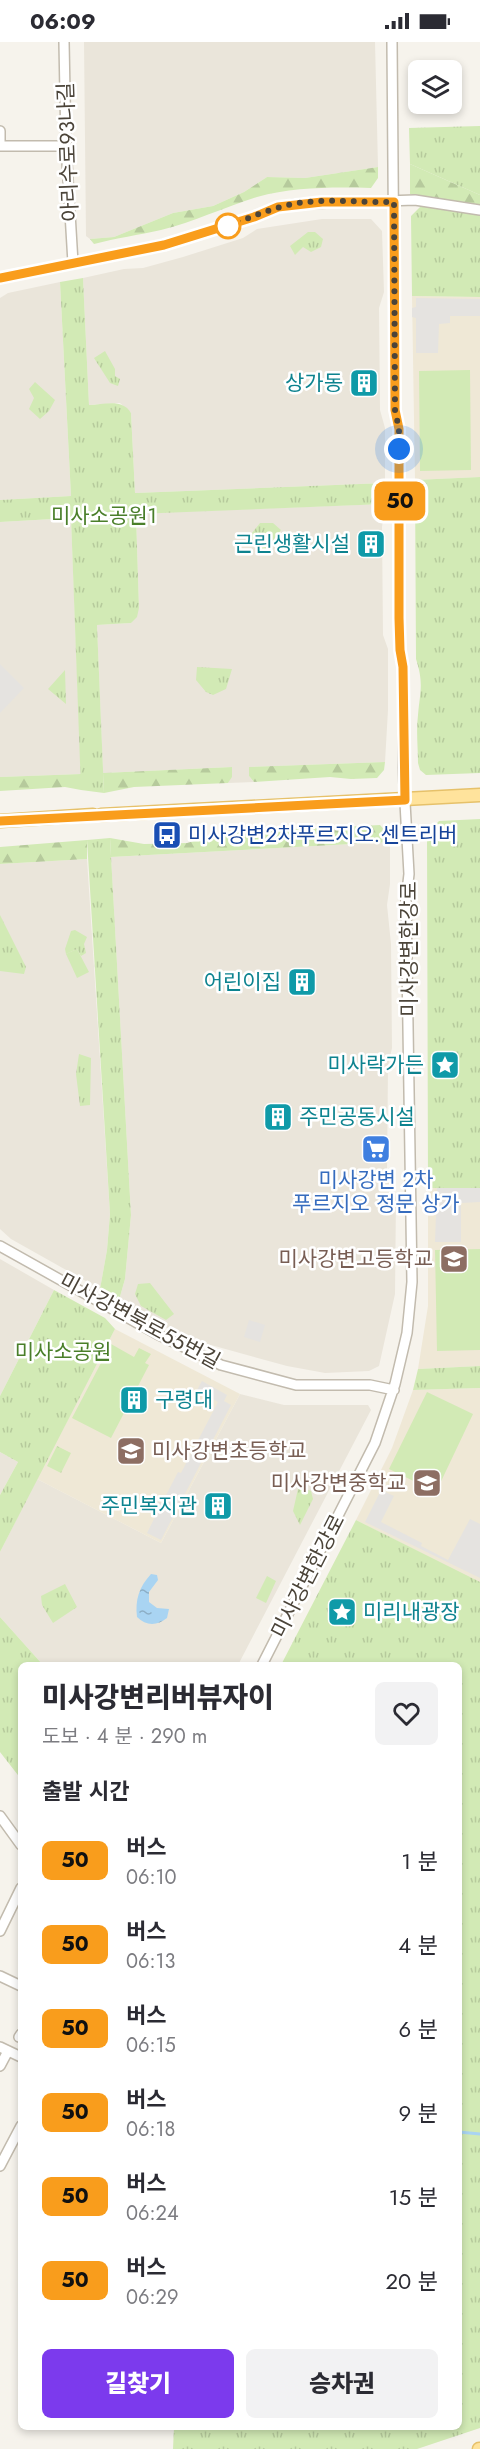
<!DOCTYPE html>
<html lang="ko">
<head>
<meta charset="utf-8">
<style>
	body { margin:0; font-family:Jost,"Noto Sans KR",sans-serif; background:#f2f2f3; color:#2b2b33; height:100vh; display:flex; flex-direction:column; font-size:22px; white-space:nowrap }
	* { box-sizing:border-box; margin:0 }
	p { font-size:20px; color:#7c7c81 }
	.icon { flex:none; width:33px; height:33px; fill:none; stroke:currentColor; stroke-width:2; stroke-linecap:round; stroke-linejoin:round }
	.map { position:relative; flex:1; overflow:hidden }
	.drawer { position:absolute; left:18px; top:1620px; width:444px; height:768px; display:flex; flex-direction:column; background:#fff; border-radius:9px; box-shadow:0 3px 9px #0003 }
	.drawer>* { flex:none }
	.badge { padding:0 12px; border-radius:9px; font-size:21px; line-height:39px }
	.tools { position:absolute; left:408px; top:18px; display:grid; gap:12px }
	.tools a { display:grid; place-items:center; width:54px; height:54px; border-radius:9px; background:#fff; box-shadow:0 3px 9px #0003; font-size:30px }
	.you { position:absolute; width:30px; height:30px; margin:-15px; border:4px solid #fff; border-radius:50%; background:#1a73e8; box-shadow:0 0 0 9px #1a73e833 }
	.map>.badge { position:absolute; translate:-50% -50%; box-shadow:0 0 0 3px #fff }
	h2 { padding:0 24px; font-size:22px; line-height:54px }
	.round { display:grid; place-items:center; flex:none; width:63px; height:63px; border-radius:9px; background:#f2f2f3 }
	.overview { display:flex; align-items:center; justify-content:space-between; height:102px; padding:0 24px }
	h1 { font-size:28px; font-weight:800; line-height:45px }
	.primary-button { display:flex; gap:12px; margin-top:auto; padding:12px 24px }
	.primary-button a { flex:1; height:69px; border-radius:9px; background:#7c3aed; color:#fff; font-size:24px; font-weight:800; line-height:69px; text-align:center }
	.primary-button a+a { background:#f2f2f3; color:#2b2b33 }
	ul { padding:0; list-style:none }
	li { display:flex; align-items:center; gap:18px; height:84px; padding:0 24px }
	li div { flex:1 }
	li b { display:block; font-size:22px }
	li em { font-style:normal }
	li .badge { min-width:66px; font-weight:700; text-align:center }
	.status { display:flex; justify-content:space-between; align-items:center; height:42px; padding:0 30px; background:#fff; direction:ltr }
	.status svg { height:16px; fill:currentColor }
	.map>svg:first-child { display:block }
	.residential { fill:#eae5da }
	.education { fill:#efe8d6 }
	.green { fill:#d2eab5 }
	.forest { fill:url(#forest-firs) }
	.park { fill:url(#park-tufts) }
	.parking { fill:#e5e3e0 }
	.water { fill:url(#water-ripples) }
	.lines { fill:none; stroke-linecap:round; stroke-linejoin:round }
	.stream { stroke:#a9d4f2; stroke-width:3 }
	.minor-casing { stroke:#c2bbae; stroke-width:12 }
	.major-casing { stroke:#e6c16a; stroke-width:15 }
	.minor { stroke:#fff; stroke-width:9 }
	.major { stroke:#ffe39c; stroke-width:12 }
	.line-casing { stroke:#fff; stroke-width:14 }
	.line { stroke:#f99d1c; stroke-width:9 }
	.walk { stroke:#4b4439; stroke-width:6; stroke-dasharray:0 10.8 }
	.stop-dot { fill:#fff; stroke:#f99d1c; stroke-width:3 }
	.labels { text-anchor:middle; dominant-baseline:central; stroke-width:5; stroke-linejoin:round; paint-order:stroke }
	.street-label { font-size:21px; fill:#4b4439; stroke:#fff }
	.culture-label { font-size:21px; fill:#0d838f; stroke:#fff; text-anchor:end }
	.park-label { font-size:21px; fill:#4a7f2a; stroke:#fff }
	.transit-label { font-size:21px; fill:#164399; stroke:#fff; text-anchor:start }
	.shop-label { font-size:21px; fill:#366cbe; stroke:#fff }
	.education-label { font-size:21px; fill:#785e54; stroke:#fff; text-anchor:end }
</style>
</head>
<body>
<div class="status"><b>06:09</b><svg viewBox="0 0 49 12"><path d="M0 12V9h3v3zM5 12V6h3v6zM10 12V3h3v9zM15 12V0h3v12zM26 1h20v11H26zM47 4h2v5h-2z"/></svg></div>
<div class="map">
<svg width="480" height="2407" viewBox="0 0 480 2407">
	<defs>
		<pattern id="forest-firs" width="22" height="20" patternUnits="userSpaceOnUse" patternTransform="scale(1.5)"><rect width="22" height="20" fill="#d2eab5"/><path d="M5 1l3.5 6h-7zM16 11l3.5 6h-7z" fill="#b6ca9c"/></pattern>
		<pattern id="park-tufts" width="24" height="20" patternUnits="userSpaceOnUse" patternTransform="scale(1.5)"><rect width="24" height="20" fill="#d2eab5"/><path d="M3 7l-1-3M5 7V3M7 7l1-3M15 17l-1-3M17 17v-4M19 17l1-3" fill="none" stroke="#b6ca9c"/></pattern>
		<pattern id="water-ripples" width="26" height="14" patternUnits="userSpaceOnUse" patternTransform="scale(1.5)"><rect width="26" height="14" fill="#a9d4f2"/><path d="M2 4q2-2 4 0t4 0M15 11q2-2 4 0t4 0" fill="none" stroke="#8caec5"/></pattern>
	</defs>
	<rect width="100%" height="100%" fill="#f6f3ec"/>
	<!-- residential -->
	<path class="residential" d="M 84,0 L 375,0 L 378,125 L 305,136 L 267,135 L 244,150 L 213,164 L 173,171 L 114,195 L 90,197 L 86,194 Z
		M 322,177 L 371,177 L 382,189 L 384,250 L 379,266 L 380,368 L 385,386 L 385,441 L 135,451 L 131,371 L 120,361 L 89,363 L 83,236 L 124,227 L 143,226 L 183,215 L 243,196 L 257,187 Z
		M 60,240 L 71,454 L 0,458 L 0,256 L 8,251 Z
		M 385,462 L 382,485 L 383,593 L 388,607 L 388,668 L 385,720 L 250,725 L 249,734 L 254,740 L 228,741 L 232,734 L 231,725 L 103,731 L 97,583 L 131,581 L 139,566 L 136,471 Z
		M 71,476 L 81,732 L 0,735 L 0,480 Z
		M 390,800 L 390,842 L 387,863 L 391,902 L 392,1006 L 388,1024 L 387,1128 L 396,1155 L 395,1252 L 379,1324 L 369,1329 L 325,1331 L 287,1324 L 211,1303 L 195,1302 L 119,1258 L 125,1237 L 131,1173 L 111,815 Z
		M 87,817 L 110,1172 L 107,1208 L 100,1247 L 11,1197 L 0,1187 L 0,822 Z
		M 0,1217 L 54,1248 L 0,1354 Z
		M 240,1352 L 284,1363 L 368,1363 L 371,1368 L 238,1623 L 43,1623 L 0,1575 L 0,1510 L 37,1437 L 161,1501 Z
		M 0,1410 L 18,1420 L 0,1453 Z"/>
	<!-- education -->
	<path class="education" d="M 412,254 L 480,255 L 480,435 L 415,438 Z
		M 428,1146 L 480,1146 L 480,1324 L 418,1327 L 428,1264 Z
		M 115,1287 L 240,1352 L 161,1501 L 37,1437 Z
		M 480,1346 L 480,1540 L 478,1540 L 356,1478 L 392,1406 L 413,1348 Z"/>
	<!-- green -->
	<path class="green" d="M 470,328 L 471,428 L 420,429 L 419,329 Z
		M 77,907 L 89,930 L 77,936 L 66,912 Z
		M 480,1207 L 480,1308 L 437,1309 L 435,1208 Z
		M 111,1302 L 134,1315 L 139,1306 L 151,1312 L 145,1321 L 149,1323 L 111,1396 L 72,1376 Z
		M 427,1350 L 473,1372 L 436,1450 L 389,1427 Z
		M 267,1534 L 276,1539 L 266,1561 L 256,1556 Z"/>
	<!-- forest -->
	<path class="forest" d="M 410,122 L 480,153 L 480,164 L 410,152 Z
		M 378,125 L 378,136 L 371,146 C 333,145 294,145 257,155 C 225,165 194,180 161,188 C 139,193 116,196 94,202 L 90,197 L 114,195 L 173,171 L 213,164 L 244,150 L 267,135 L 305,136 Z
		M 385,720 L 384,728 L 377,736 L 351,737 L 330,735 L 254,740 L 249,734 L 249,725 Z
		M 232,725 L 232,735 L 228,741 L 134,745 L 104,751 L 103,731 Z
		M 81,732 L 81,748 L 65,745 L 0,749 L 0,735 Z
		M 380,783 L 389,793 L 390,800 L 111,815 L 110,796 L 144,802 L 187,801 L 222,791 Z
		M 87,798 L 87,817 L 0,822 L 0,805 Z"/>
	<!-- park -->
	<path class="park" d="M 480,84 L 480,153 L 410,122 L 409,86 Z
		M 422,163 L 480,172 L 480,255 L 412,254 L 411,174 Z
		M 308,190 L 315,190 L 323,197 L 321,205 L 311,210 L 303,205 L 295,213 L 290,204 Z
		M 83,236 L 89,363 C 104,363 122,356 131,371 L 135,451 L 385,441 L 385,462 L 136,472 L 139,566 L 137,575 L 131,581 L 97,583 L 104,751 L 81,748 L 71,476 L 0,480 L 0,458 L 71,454 L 60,240 Z
		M 105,309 L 115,327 L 115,334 L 120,337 L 118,344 L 110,341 L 94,316 Z
		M 35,340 L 55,358 L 49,369 L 40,377 L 29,367 L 34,356 L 29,347 Z
		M 480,435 L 480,731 L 426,733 L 420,728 L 418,721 C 418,705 416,689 418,673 C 420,649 424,642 416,617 L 415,438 Z
		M 260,481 L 273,481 L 281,488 L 263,511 L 247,497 Z
		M 197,625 L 232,627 L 226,647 L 213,653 L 206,650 L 196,638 Z
		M 65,628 L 66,662 L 48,647 Z
		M 480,777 L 480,1146 L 428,1146 L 427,792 L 439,779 Z
		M 110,796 L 131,1173 L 125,1237 L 119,1258 L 100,1247 L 107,1208 L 110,1172 L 87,798 Z
		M 0,873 L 26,925 L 24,932 L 0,929 Z
		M 75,888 L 87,895 L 84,902 L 86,911 L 81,914 L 77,907 L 66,912 L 65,907 L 71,889 Z
		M 79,1012 L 91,1016 L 90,1063 L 80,1064 L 76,1032 Z
		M 150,1241 L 174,1272 L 166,1278 L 141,1264 L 135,1252 L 138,1242 Z
		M 54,1248 L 105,1276 L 115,1287 L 0,1510 L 0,1453 L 18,1420 L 0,1410 L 0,1354 Z
		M 480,1324 L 480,1346 L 413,1348 L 418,1327 Z
		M 57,1404 L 71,1411 L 61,1431 L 47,1424 Z
		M 302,1445 L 311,1449 L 313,1457 L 300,1483 L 293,1469 L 298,1447 Z
		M 356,1478 L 480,1540 L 480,2386 L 417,2407 L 173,2407 L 174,2385 L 459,2385 L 459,1623 L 281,1623 Z
		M 65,1542 L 77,1565 L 53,1581 L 42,1563 L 41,1554 Z
		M 0,1575 L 43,1623 L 21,1623 L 21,1737 L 0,1710 Z"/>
	<!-- parking -->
	<path class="parking" d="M 416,256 L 480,257 L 480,274 L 450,274 L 450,281 L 439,282 L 438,311 L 416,311 L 416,276 L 412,275 L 412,266 L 416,265 Z
		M 0,622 L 24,646 L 0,671 Z
		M 437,1146 L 480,1146 L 480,1160 L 461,1161 L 461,1200 L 435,1200 Z
		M 249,1278 L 265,1283 L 260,1300 L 244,1295 Z
		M 202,1339 L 227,1353 L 224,1359 L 231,1363 L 161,1498 L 147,1491 L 157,1471 L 154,1469 L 159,1460 L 162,1461 L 178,1430 L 181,1431 L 218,1360 L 197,1348 Z
		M 381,1448 L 394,1454 L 381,1480 L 422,1501 L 421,1504 L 448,1518 L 470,1477 L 480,1482 L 480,1536 L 365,1480 Z"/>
	<!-- water -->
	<path class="water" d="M 151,1532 L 157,1533 L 158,1538 L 149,1550 L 149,1560 L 157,1566 L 169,1567 L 167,1576 C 157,1584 146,1584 137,1575 C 135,1558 139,1545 151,1532 Z"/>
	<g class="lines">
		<!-- stream -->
		<path class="stream" d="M 459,2090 L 480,2092"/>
		<!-- minor casing -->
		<g class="minor-casing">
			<path id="minor" d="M 64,0 L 66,104 L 73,221
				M 0,89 L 0,104 L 66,104
				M 0,236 L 164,203 L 253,175 L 278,165 L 297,162 L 415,158 L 480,168
				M 0,1204 L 157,1292 L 221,1323 L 296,1343 L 370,1343 L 394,1348
				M 262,1623 L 375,1401 L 395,1342 L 407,1291 L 412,1240 L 406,858 L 409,832 L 403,725 L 403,625 L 400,608 L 399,576 L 399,387 L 395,368 L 392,0
				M 0,1774 L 21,1803
				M 0,1889 L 21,1846
				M 0,1934 L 21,1944
				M 19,1995 L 21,1992
				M 0,2005 L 21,2015
				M 0,2024 L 8,2009
				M 0,2124 L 21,2084"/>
		</g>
		<!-- major casing -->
		<g class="major-casing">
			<path id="major" d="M 101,773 L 480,753
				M 0,779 L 93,773
				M 479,2407 L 480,2407"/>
		</g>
		<!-- minor -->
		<use href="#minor" class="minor"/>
		<!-- major -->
		<use href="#major" class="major"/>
	</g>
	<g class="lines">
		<!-- line casing -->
		<g class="line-casing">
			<path id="line" d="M 0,236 L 164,203 L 254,175 L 278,165 L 322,160 L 394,160 L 395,368 L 399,387 L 399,576 L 400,608 L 403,625 L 405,758 L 0,779"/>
		</g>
		<!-- line -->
		<use href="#line" class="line"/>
		<!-- walk -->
		<path class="walk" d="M 228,184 C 244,178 260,171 277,166 C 314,154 356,161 394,160 L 395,368 L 399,387 L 399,407"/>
	</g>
	<!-- icons -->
	<defs>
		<g id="building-square" transform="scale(1.5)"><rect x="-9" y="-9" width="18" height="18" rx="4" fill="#0f9aa8" stroke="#fff"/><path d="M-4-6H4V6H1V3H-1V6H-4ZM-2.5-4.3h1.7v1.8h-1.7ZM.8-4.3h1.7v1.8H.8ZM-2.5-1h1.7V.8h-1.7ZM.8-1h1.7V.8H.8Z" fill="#fff"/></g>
		<g id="bus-square" transform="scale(1.5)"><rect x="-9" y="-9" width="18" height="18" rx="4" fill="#1a4fb4" stroke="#fff"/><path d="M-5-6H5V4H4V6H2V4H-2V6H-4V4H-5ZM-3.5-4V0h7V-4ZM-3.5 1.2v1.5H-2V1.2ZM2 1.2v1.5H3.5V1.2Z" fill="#fff"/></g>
		<g id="sight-square" transform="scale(1.5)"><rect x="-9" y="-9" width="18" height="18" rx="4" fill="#0f9aa8" stroke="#fff"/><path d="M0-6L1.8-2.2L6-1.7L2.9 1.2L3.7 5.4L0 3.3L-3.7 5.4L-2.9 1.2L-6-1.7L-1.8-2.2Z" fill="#fff"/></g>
		<g id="supermarket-square" transform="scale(1.5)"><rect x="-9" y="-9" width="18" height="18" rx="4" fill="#3f7fe0" stroke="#fff"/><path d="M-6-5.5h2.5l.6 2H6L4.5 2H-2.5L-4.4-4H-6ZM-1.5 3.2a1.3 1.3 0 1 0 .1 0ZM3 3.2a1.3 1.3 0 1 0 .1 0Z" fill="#fff"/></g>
		<g id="school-square" transform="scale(1.5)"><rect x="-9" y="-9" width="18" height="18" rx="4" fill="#8d6e63" stroke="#fff"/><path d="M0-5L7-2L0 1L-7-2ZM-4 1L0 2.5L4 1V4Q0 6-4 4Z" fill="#fff"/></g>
	</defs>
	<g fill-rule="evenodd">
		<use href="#building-square" x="364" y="341"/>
		<use href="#building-square" x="371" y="502"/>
		<use href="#bus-square" x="167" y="793"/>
		<use href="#building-square" x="302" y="940"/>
		<use href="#sight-square" x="445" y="1023"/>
		<use href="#building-square" x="278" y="1075"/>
		<use href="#supermarket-square" x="376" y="1107"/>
		<use href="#school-square" x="454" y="1217"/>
		<use href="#building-square" x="134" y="1358"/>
		<use href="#school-square" x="131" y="1409"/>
		<use href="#school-square" x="427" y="1441"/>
		<use href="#building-square" x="218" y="1464"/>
		<use href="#sight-square" x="342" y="1570"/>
	</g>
	<!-- markers -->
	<circle class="stop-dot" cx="228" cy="184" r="12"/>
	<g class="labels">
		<!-- street labels -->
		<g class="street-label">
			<text transform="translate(68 110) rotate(-92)">아리수로93나길</text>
			<text transform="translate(409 907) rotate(-90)">미사강변한강로</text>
			<text transform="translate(140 1279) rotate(28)">미사강변북로55번길</text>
			<text transform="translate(308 1534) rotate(-63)">미사강변한강로</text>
		</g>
		<!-- culture labels -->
		<g class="culture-label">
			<text x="343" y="341">상가동</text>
			<text x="350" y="502">근린생활시설</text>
			<text x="281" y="940">어린이집</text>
			<text x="424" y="1023">미사락가든</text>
			<text x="299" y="1075" text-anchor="start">주민공동시설</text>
			<text x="155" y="1358" text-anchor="start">구령대</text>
			<text x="197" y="1464">주민복지관</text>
			<text x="363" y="1570" text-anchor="start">미리내광장</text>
		</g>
		<!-- park labels -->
		<g class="park-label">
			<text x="104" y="474">미사소공원1</text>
			<text x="63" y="1310">미사소공원</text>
		</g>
		<!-- transit labels -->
		<g class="transit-label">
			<text x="188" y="793">미사강변2차푸르지오.센트리버</text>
		</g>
		<!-- shop labels -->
		<g class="shop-label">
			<text x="376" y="1138">미사강변 2차<tspan x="376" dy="24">푸르지오 정문 상가</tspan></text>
		</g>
		<!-- education labels -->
		<g class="education-label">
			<text x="433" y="1217">미사강변고등학교</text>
			<text x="152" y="1409" text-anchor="start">미사강변초등학교</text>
			<text x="406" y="1441">미사강변중학교</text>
		</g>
	</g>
</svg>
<div class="tools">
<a><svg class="icon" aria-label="layers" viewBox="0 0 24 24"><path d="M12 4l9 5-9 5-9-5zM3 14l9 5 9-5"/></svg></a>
</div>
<div class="you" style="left:399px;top:407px"></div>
<b class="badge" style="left:400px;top:459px;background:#f99d1c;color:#111">50</b>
<section class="drawer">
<div class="overview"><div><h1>미사강변리버뷰자이</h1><p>도보 · 4 분 · 290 m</p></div><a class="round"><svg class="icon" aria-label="heart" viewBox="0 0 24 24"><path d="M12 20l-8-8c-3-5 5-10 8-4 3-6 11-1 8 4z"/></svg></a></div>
<h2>출발 시간</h2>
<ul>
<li><span class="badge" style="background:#f99d1c;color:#111">50</span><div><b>버스</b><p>06:10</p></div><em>1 분</em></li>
<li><span class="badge" style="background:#f99d1c;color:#111">50</span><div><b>버스</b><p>06:13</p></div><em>4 분</em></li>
<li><span class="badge" style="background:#f99d1c;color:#111">50</span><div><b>버스</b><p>06:15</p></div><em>6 분</em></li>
<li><span class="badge" style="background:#f99d1c;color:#111">50</span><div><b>버스</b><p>06:18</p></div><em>9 분</em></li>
<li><span class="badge" style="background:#f99d1c;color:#111">50</span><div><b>버스</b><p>06:24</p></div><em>15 분</em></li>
<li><span class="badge" style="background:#f99d1c;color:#111">50</span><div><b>버스</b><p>06:29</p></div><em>20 분</em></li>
</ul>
<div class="primary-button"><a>길찾기</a><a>승차권</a></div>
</section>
</div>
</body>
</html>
